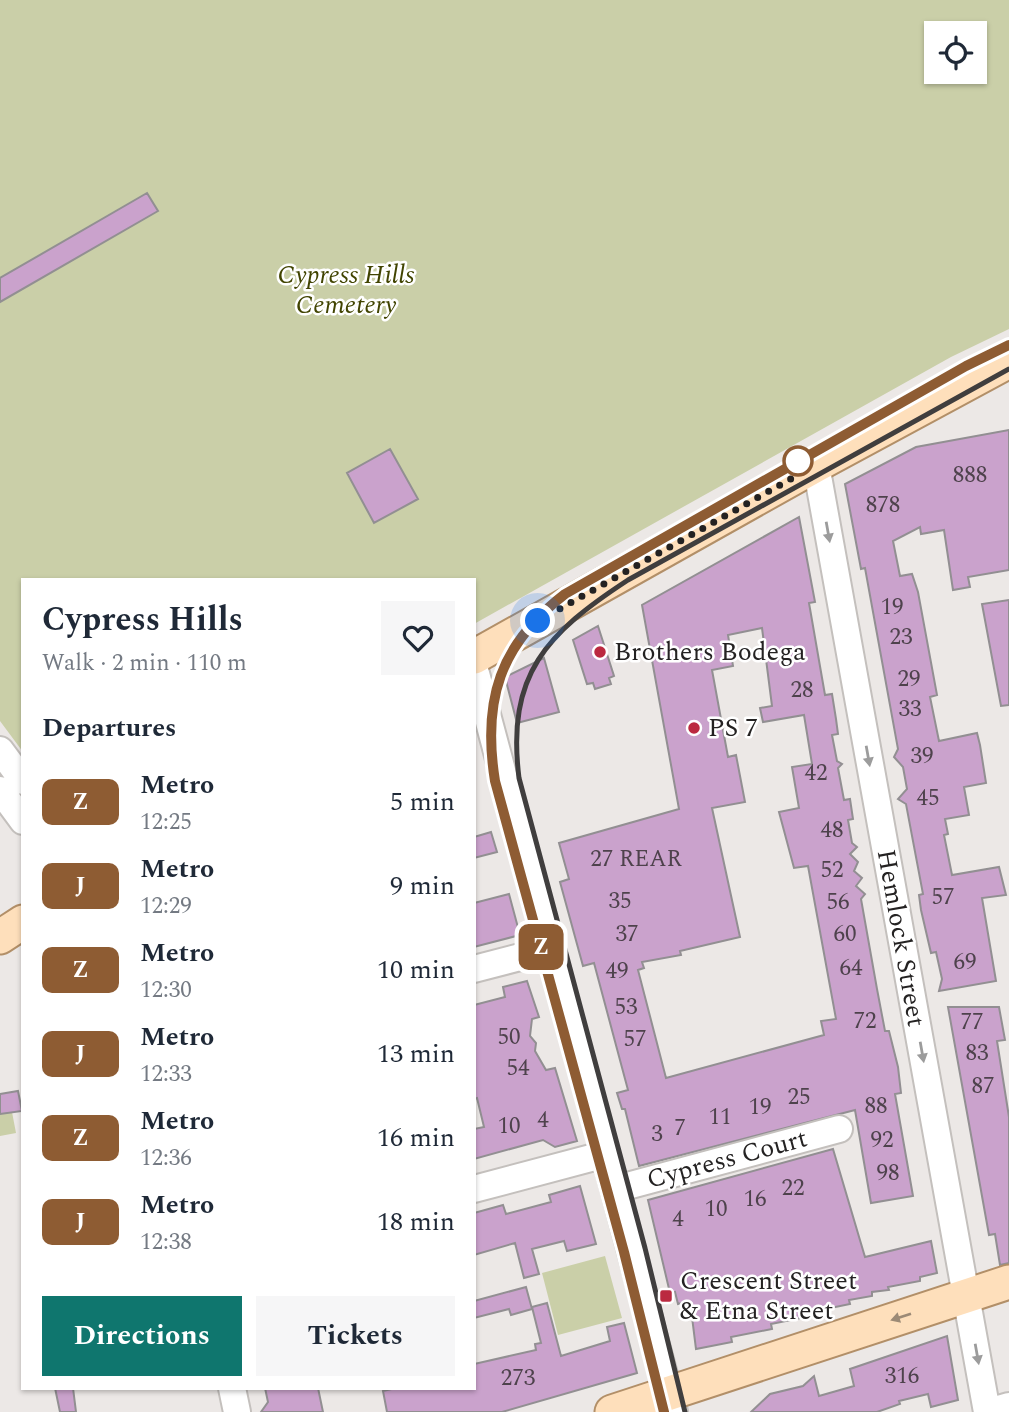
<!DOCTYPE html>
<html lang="en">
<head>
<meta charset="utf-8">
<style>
	body { margin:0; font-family:Spectral,serif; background:#f6f6f7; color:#1f2937; height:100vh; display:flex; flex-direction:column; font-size:26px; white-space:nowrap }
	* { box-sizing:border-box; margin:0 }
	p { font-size:23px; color:#747a83 }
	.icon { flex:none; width:38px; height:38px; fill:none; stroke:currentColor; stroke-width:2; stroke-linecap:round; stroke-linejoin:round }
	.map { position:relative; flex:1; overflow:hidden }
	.sheet { position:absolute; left:21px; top:578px; width:455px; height:812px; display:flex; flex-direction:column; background:#fff; border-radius:0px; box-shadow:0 2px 5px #0004 }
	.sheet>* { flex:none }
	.badge { padding:0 14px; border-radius:10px; font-size:24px; line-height:46px }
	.controls { position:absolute; left:924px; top:21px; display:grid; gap:14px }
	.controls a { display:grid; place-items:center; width:63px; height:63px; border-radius:0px; background:#fff; box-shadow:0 2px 5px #0004; font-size:35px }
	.you { position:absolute; width:35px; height:35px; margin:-18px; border:5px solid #fff; border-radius:50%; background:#1a73e8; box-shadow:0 0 0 10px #1a73e833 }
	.map>.badge { position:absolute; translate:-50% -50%; box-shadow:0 0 0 4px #fff }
	h2 { padding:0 21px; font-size:26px; line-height:63px }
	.round { display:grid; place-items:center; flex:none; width:74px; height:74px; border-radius:0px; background:#f6f6f7 }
	.overview { display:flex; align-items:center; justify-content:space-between; height:119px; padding:0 21px }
	h1 { font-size:33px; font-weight:700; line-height:52px }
	.action { display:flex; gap:14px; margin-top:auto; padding:14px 21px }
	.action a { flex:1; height:80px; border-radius:0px; background:#0f766e; color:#fff; font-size:28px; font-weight:700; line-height:80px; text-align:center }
	.action a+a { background:#f6f6f7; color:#1f2937 }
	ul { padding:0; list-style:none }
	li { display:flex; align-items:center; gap:21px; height:84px; padding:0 21px }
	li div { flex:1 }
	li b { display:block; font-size:26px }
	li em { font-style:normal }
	li .badge { min-width:77px; font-weight:700; text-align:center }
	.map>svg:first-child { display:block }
	.green { fill:#cacfa8; fill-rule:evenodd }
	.building { fill:#caa2cc; stroke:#928f92; stroke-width:2; fill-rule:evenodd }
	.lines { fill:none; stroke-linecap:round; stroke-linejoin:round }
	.minor-casing { stroke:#c4c0bd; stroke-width:30 }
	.major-casing { stroke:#b28f68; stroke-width:37 }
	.minor { stroke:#fff; stroke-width:26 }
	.major { stroke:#fedfbb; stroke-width:33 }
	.rail { stroke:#403e3e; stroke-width:5 }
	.oneway { fill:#9c9c9c }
	.oneway2 { fill:#9c8a76 }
	.line-casing { stroke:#fff; stroke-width:16 }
	.line { stroke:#8e5c33; stroke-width:10 }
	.walk { stroke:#242222; stroke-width:7; stroke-dasharray:0 12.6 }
	.stop-dot { fill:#fff; stroke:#8e5c33; stroke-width:3.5 }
	.poi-dot { fill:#bb2940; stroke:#fff; stroke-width:2.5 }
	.labels { text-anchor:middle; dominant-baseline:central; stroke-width:5; stroke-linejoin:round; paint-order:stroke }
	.number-label { font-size:23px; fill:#4e424c }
	.park-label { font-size:26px; font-style:italic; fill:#414401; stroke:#fff }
	.poi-label { font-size:26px; fill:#242222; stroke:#fff; text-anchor:start }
	.street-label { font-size:26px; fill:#242222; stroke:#fff }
</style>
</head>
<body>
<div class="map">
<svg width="1009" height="1412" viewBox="0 0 1009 1412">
	<rect width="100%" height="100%" fill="#ece8e6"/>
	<!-- green -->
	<path class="green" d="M 0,0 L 1009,0 L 1009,329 L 951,357 L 474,624 L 474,579 L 23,579 L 23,752 L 0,721 ZM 936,33 L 975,33 L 975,72 L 936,72 Z
		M 12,1112 L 16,1133 L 0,1136 L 0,1114 Z
		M 605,1256 L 622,1318 L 558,1335 L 542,1273 Z"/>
	<!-- building -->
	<path class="building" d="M 147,193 L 158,211 L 0,302 L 0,278 Z
		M 1009,430 L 1009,570 L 968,577 L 970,587 L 953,590 L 944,530 L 921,534 L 920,527 L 893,541 L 900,576 L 912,574 L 918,592 L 937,695 L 930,697 L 939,741 L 977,733 L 980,745 L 986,783 L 964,787 L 969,815 L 945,819 L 948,834 L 944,835 L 952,875 L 999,867 L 1006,895 L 982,898 L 996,981 L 939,991 L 942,979 L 936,952 L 931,953 L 921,910 L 919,895 L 923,894 L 906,804 L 898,799 L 907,789 L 903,767 L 894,757 L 898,749 L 865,568 L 861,569 L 845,484 L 916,447 Z
		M 390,449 L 418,499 L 374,523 L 347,473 Z
		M 799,517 L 815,602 L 809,603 L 825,695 L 832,694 L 836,719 L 838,734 L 832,735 L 837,761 L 842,764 L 838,768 L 844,800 L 850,799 L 853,819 L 848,820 L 852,843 L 857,847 L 850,854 L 858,862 L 854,871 L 862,878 L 856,886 L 865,894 L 861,899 L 877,989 L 885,1031 L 889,1031 L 898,1067 L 901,1093 L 895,1094 L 913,1196 L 871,1203 L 855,1110 L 639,1166 L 625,1109 L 622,1109 L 617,1093 L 628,1090 L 594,963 L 583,966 L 560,882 L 569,879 L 559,843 L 679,809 L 642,605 ZM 762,628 L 772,706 L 760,708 L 763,722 L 804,715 L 812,764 L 792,767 L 799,808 L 779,812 L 794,868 L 808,866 L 836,1019 L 821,1021 L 824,1035 L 666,1078 L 638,970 L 644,968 L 642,962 L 681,955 L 680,951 L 740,937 L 712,808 L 745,802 L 736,755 L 728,757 L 712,670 L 733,666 L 728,635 Z
		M 1009,600 L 1009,705 L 1001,706 L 982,604 Z
		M 598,626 L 614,676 L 609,678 L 611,684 L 595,689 L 593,683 L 587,684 L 573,640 Z
		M 544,658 L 559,712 L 517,723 L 505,677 Z
		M 491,832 L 497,852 L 474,858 L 474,837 Z
		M 509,894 L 520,935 L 474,947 L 474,903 Z
		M 527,981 L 539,1017 L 532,1019 L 530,1036 L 536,1043 L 535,1051 L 546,1070 L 555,1068 L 577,1141 L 555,1147 L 543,1140 L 474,1159 L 474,1129 L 484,1127 L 477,1098 L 474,1099 L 474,1005 L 505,997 L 503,987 Z
		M 948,1007 L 999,1007 L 1005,1040 L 997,1041 L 1009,1117 L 1009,1263 L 1000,1265 L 995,1234 L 989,1235 Z
		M 18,1091 L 22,1111 L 0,1114 L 0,1094 Z
		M 833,1149 L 865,1257 L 931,1241 L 937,1273 L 920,1277 L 920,1281 L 888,1287 L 889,1290 L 872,1292 L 872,1296 L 849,1300 L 850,1304 L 811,1312 L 811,1316 L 771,1324 L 772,1329 L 731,1337 L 732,1342 L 696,1349 L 691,1309 L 686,1302 L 678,1304 L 675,1292 L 670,1293 L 648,1200 Z
		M 580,1186 L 596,1244 L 567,1251 L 564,1241 L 532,1249 L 539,1274 L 524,1278 L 515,1243 L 474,1255 L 474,1213 L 503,1205 L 506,1214 L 551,1202 L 549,1195 Z
		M 526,1287 L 532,1309 L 511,1315 L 509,1309 L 474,1318 L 474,1301 Z
		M 547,1303 L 561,1356 L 610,1341 L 607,1327 L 624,1323 L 637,1373 L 502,1412 L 387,1412 L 383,1391 L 396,1388 L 474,1388 L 474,1364 L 536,1350 L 535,1344 L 541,1343 L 532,1307 Z
		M 947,1336 L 958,1400 L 931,1407 L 928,1394 L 899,1401 L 900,1404 L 877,1412 L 751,1412 L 770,1394 L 803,1386 L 814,1376 L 819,1396 L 854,1386 L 850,1369 Z
		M 55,1388 L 73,1388 L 76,1412 L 60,1412 Z
		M 265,1388 L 318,1388 L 323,1412 L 261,1412 L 268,1402 Z"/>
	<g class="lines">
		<!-- minor casing -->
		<g class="minor-casing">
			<path id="minor" d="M 816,465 L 987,1412
				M 474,666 L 674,1412
				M 0,750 L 23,781
				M 0,790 L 23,821
				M 474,969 L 551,949
				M 474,1189 L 606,1154
				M 616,1189 L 839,1129
				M 232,1388 L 237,1412
				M 988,1412 L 1009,1406"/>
		</g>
		<!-- major casing -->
		<g class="major-casing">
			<path id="major" d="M 474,657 L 816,465 L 1009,361
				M 0,937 L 23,922
				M 612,1412 L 1009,1282"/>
		</g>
		<!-- minor -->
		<use href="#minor" class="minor"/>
		<!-- major -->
		<use href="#major" class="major"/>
		<!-- rail -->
		<path class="rail" d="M 664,1412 L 624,1252 L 495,781 C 483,700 500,644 565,594 L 966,367 L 1009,345
			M 685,1412 L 645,1248 L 519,778 C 506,674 547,633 628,580 L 1009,369"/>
	</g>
	<!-- one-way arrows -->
	<defs><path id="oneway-solid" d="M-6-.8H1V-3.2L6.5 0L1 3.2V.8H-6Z" transform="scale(1.75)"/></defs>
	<g class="oneway">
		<use href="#oneway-solid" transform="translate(828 532) rotate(80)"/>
		<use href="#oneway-solid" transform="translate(868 756) rotate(80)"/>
		<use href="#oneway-solid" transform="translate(922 1052) rotate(80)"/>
		<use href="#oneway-solid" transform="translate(977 1354) rotate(80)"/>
	</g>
	<use class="oneway2" href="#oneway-solid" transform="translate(901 1317) rotate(162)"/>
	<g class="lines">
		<!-- line casing -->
		<g class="line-casing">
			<path id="line" d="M 664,1412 L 624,1252 L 495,781 C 482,700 500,644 565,594 L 966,366 L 1009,345"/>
		</g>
		<!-- line -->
		<use href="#line" class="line"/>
		<!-- walk -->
		<path class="walk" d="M 538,621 L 796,476 L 798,461"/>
	</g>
	<!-- markers -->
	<circle class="stop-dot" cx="798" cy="461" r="14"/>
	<g class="poi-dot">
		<circle cx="600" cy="652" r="7"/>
		<circle cx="694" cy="728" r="7"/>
		<rect x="659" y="1289" width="14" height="14" rx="3.5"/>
	</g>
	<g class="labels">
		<!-- number labels -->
		<g class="number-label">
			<text x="970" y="475">888</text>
			<text x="883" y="505">878</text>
			<text x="892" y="607">19</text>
			<text x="901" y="637">23</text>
			<text x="909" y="679">29</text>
			<text x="802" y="690">28</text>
			<text x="910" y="709">33</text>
			<text x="922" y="756">39</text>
			<text x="816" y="773">42</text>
			<text x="928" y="798">45</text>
			<text x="832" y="830">48</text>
			<text x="636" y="859">27 REAR</text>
			<text x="832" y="870">52</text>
			<text x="943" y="897">57</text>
			<text x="620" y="901">35</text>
			<text x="838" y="902">56</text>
			<text x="627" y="934">37</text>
			<text x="845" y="934">60</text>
			<text x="965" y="962">69</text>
			<text x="851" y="968">64</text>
			<text x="617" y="971">49</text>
			<text x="626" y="1007">53</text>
			<text x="865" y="1021">72</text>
			<text x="972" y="1022">77</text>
			<text x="509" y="1037">50</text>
			<text x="635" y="1039">57</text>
			<text x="977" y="1053">83</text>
			<text x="518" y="1068">54</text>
			<text x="983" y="1086">87</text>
			<text x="799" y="1097">25</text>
			<text x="876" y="1106">88</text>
			<text x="760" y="1107">19</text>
			<text x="720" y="1117">11</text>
			<text x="543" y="1120">4</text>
			<text x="509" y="1126">10</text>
			<text x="680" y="1128">7</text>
			<text x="657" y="1134">3</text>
			<text x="882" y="1140">92</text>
			<text x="888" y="1173">98</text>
			<text x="793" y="1188">22</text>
			<text x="755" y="1199">16</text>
			<text x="716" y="1209">10</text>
			<text x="678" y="1219">4</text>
			<text x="902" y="1376">316</text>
			<text x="518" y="1378">273</text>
		</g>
		<!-- park labels -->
		<g class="park-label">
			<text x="346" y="275">Cypress Hills<tspan x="346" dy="30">Cemetery</tspan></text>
		</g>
		<!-- poi labels -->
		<g class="poi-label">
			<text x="614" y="652">Brothers Bodega</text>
			<text x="708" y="728">PS 7</text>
			<text x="680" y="1281">Crescent Street<tspan x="680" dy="30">&amp; Etna Street</tspan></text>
		</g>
		<!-- street labels -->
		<g class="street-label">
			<text transform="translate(901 938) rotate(80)">Hemlock Street</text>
			<text transform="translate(727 1159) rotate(-15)">Cypress Court</text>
		</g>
	</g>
</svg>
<div class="controls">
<a><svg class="icon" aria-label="locate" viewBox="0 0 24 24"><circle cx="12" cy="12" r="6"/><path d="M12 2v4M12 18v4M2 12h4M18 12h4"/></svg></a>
</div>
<div class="you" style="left:538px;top:621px"></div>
<b class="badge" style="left:541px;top:947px;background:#8e5c33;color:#fff">Z</b>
<section class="sheet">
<div class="overview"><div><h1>Cypress Hills</h1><p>Walk · 2 min · 110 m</p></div><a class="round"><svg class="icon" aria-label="heart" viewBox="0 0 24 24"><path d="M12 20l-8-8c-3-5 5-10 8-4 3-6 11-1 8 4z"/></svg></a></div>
<h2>Departures</h2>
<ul>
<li><span class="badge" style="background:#8e5c33;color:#fff">Z</span><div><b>Metro</b><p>12:25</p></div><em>5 min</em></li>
<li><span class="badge" style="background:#8e5c33;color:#fff">J</span><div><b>Metro</b><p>12:29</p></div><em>9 min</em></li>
<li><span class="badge" style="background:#8e5c33;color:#fff">Z</span><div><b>Metro</b><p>12:30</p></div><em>10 min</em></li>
<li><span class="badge" style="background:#8e5c33;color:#fff">J</span><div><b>Metro</b><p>12:33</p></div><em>13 min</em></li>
<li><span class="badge" style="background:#8e5c33;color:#fff">Z</span><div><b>Metro</b><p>12:36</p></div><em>16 min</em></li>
<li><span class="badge" style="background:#8e5c33;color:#fff">J</span><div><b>Metro</b><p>12:38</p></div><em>18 min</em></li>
</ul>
<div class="action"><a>Directions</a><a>Tickets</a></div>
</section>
</div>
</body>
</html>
